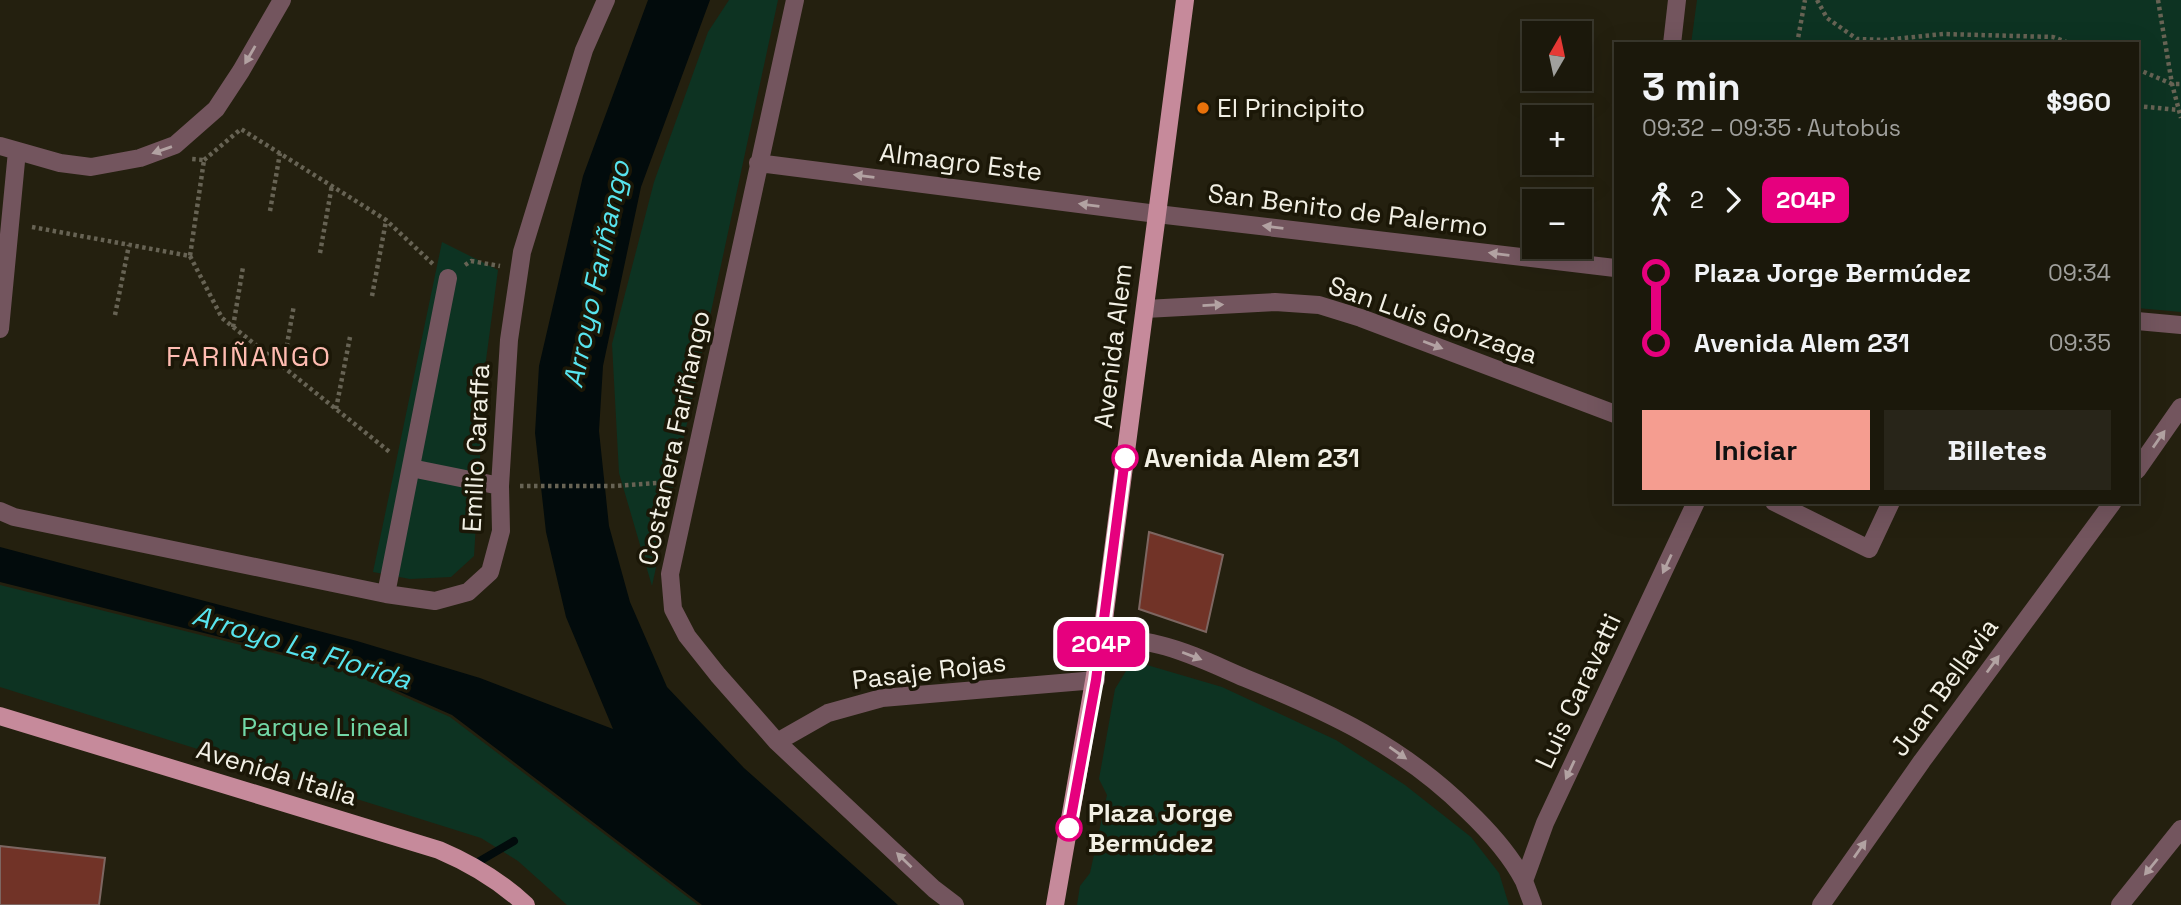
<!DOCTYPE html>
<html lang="es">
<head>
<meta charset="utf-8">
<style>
	body { margin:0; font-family:"Space Grotesk",sans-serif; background:#282519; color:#f1f3f6; height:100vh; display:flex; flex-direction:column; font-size:26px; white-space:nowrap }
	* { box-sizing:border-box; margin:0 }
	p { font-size:23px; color:#a0a09d }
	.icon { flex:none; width:38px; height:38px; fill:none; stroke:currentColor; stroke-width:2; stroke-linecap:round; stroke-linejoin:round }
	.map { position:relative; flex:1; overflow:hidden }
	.sheet { position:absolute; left:1614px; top:42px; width:525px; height:462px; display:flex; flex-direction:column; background:#1b180b; border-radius:0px; box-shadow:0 7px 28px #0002,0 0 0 2px #39372c }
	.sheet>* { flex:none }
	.badge { padding:0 14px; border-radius:10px; font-size:24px; line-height:46px }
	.needle { width:46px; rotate:9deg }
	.tools { position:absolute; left:1522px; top:21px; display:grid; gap:14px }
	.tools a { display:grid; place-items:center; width:70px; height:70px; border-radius:0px; background:#1b180b; box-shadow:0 7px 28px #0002,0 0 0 2px #39372c; font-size:35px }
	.map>.badge { position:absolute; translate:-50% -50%; box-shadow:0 0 0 4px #fff }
	.legs { display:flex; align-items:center; gap:10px; height:77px; padding:0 28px; font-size:23px }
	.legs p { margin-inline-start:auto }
	.headline { display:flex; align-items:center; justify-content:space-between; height:119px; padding:0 28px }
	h1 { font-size:38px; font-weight:600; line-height:52px }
	.action { display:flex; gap:14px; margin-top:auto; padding:14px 28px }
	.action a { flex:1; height:80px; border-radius:0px; background:#f59d90; color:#111; font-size:28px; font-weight:600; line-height:80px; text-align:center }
	.action a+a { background:#282519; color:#f1f3f6 }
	ul { padding:0 28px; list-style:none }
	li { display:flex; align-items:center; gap:24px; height:70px; font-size:26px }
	li i { display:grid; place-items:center; width:10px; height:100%; margin:0 9px; background:currentColor }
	li i::after { content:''; width:18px; height:18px; margin:-9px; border:5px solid; border-radius:50%; background:#1b180b }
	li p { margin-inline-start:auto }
	li:first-child i { background:linear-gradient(#0000 50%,currentColor 0) }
	li:last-child i { background:linear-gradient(currentColor 50%,#0000 0) }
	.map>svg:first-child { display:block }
	.green { fill:#0d3322 }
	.water { fill:#020b0c }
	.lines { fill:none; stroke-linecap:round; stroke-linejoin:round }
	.stream { stroke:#020b0c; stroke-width:8 }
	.building { fill:#713327; stroke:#7d6661; stroke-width:2 }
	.path { stroke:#676354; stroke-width:4.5; stroke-dasharray:3.5 3.5; stroke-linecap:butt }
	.minor { stroke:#73555e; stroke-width:18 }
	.major { stroke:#c68a9b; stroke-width:18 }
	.oneway { fill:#b2a2a2 }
	.line-1-casing { stroke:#fff; stroke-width:16 }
	.line-1 { stroke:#e6007e; stroke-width:10 }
	.food-dot { fill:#e8710a; stroke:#1b1707; stroke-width:2.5 }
	.stop-1-dot { fill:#fff; stroke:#e6007e; stroke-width:3.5 }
	.labels { text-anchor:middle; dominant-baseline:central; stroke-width:7; stroke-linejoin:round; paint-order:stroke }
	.poi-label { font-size:26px; fill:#f2f0e5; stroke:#1b1707; text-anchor:start }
	.street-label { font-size:26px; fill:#f2f0e5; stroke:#1b1707 }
	.stop-label { font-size:26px; font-weight:bold; fill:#f2f0e5; stroke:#1b1707; text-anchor:start }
	.park-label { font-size:26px; fill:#72d8a7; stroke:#1b1707 }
	.water-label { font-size:28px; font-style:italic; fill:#57e4ee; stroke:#1b1707 }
	.neighbourhood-label { font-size:28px; letter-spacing:2px; fill:#ffbcb1; stroke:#1b1707 }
</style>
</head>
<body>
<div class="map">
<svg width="2181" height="905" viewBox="0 0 2181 905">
	<rect width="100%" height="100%" fill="#24200f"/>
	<!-- green -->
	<path class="green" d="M 729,0 L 778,0 L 652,586 L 619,473 L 612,344 L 654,182 L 708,32 Z
		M 1697,0 L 2181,0 L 2181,312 L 2137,308 L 2137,44 L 1691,44 Z
		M 442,242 L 498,270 L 486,360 L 474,556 L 451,577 L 410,579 L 373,572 Z
		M 0,585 L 346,671 L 450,717 L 698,905 L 567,905 L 518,861 L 481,838 L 0,687 Z
		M 1147,665 L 1222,687 L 1336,740 L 1405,785 L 1471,837 L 1499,873 L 1509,905 L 1077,905 L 1080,886 L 1090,873 L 1107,795 L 1099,779 L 1115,689 L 1126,671 Z"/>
	<!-- water -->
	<path class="water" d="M 648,0 L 710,0 L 641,187 L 603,366 L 599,431 L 609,526 L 630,602 L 667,687 L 744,768 L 898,905 L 702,905 L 452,715 L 348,669 L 0,582 L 0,547 L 357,641 L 480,678 L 613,729 L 566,617 L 546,532 L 535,433 L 539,366 L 583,176 Z"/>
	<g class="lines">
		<!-- stream -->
		<path class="stream" d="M 473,865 L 514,841"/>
	</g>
	<!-- building -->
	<path class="building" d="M 1149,532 L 1223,555 L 1206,632 L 1139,609 Z
		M 0,846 L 105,858 L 99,905 L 0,905 Z"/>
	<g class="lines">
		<!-- path -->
		<path class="path" d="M 1817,0 L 1827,18 L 1857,39 L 1885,40 L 1943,34 L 2053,37 L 2072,44
			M 2158,0 L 2172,84 L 2181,118
			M 1797,44 L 1805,0
			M 2137,69 L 2172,84 L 2181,84
			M 2137,106 L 2179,110
			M 204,160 L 241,129 L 386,220 L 434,265
			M 270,211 L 280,153
			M 32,227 L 190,256 L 204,160 L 191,159
			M 320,253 L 332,185
			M 190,256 L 222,318 L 391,453
			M 465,265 L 471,261 L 500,266
			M 372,296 L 386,221
			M 115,315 L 129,245
			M 233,327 L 243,267
			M 283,367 L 294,305
			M 336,409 L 350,337
			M 520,486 L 615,486 L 669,482"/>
		<!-- minor -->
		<path class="minor" d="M 795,0 L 670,574 L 673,609 L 687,636 L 718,675 L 777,742 L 934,889 L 955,905
			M 1672,44 L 1677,0
			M 0,146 L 60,163 L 91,167 L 140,158 L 175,145 L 216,109 L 241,71 L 282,0
			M 758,163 L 1157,214 L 1615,268
			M 1145,309 L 1275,302 L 1319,305 L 1361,318 L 1615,414
			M 2137,321 L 2181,325
			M 0,329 L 17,151
			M 411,468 L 500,486
			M 2137,470 L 2181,407
			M 1774,502 L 1869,549 L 1891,502
			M 0,511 L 14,517 L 386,594 L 435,601 L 468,592 L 490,572 L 501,531 L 500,486 L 509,340 L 522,252 L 584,50 L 606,0
			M 386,594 L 448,278
			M 1102,635 C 1121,638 1141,640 1160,645 C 1189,652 1217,666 1245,678 C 1329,712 1401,745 1467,810 C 1489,831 1510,854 1524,881
			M 777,742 L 828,713 L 882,698 L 1096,680
			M 1533,905 L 1524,881 L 1545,823 L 1696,502
			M 1821,905 L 1922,761 L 2113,502
			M 2120,905 L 2181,829"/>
		<!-- major -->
		<path class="major" d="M 0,716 L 439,850 C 472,864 500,881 526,905
			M 1055,905 L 1102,635 L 1185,0"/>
	</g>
	<!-- one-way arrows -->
	<defs><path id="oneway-solid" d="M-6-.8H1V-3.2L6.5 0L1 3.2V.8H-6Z" transform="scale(1.75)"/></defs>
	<g class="oneway">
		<use href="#oneway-solid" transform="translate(250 55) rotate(120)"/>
		<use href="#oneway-solid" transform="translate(162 150) rotate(161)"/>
		<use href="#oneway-solid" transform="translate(864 176) rotate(-173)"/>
		<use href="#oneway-solid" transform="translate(1089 205) rotate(-173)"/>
		<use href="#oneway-solid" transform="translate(1273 227) rotate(-173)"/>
		<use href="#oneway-solid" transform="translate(1499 254) rotate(-173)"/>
		<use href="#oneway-solid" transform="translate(1213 305) rotate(-3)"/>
		<use href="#oneway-solid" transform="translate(1433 345) rotate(21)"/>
		<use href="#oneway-solid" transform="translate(2159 439) rotate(-55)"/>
		<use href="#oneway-solid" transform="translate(1667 564) rotate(115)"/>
		<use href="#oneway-solid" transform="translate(1192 656) rotate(21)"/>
		<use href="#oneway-solid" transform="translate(1993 664) rotate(-54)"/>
		<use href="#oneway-solid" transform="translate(1398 753) rotate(35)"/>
		<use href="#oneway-solid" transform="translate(1570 770) rotate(115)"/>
		<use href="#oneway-solid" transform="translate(1860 849) rotate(-55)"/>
		<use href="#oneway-solid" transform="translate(904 860) rotate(-136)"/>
		<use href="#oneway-solid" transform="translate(2151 867) rotate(129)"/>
	</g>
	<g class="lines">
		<!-- line-1 casing -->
		<g class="line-1-casing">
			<path id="line-1" d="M 1069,828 L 1096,680 L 1125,458"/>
		</g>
		<!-- line-1 -->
		<use href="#line-1" class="line-1"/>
	</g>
	<!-- markers -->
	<circle class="food-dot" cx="1203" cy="108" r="7"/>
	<g class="stop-1-dot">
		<circle cx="1125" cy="458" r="12"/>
		<circle cx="1069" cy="828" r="12"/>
	</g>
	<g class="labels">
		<!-- poi labels -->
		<g class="poi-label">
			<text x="1217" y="108">El Principito</text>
		</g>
		<!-- street labels -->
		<g class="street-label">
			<text transform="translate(961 162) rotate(7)">Almagro Este</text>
			<text transform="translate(1348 210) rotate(7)">San Benito de Palermo</text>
			<text transform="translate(1433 320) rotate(19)">San Luis Gonzaga</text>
			<text transform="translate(1113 346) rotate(-83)">Avenida Alem</text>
			<text transform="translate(674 438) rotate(-78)">Costanera Fariñango</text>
			<text transform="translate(476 448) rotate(-87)">Emilio Caraffa</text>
			<text transform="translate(929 671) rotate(-7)">Pasaje Rojas</text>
			<text transform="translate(1944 687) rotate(-54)">Juan Bellavia</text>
			<text transform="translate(1578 691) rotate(-65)">Luis Caravatti</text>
			<text transform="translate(277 773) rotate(17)">Avenida Italia</text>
		</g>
		<!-- stop labels -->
		<g class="stop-label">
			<text x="1144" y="458">Avenida Alem 231</text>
			<text x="1088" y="813">Plaza Jorge<tspan x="1088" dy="30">Bermúdez</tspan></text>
		</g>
		<!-- park labels -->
		<g class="park-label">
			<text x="325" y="727">Parque Lineal</text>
		</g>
		<!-- water labels -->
		<g class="water-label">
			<text transform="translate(596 274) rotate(-78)">Arroyo Fariñango</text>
			<text transform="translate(302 647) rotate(17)">Arroyo La Florida</text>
		</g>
		<!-- neighbourhood labels -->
		<g class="neighbourhood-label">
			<text x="249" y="356">FARIÑANGO</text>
		</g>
	</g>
</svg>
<div class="tools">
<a><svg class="needle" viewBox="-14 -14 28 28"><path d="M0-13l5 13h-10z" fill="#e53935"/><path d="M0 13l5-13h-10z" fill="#a0a09d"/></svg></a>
<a>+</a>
<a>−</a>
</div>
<b class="badge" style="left:1101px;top:644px;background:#e6007e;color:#fff">204P</b>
<section class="sheet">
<div class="headline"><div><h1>3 min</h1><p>09:32 – 09:35 · Autobús</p></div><b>$960</b></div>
<div class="legs"><svg class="icon" aria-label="walk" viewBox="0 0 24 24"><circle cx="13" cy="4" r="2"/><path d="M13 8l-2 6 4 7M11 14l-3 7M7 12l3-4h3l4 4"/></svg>2<svg class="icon" aria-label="forward" viewBox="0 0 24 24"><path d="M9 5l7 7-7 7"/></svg><b class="badge" style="background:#e6007e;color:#fff">204P</b></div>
<ul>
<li><i style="color:#e6007e"></i><b>Plaza Jorge Bermúdez</b><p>09:34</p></li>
<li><i style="color:#e6007e"></i><b>Avenida Alem 231</b><p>09:35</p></li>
</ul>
<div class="action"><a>Iniciar</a><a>Billetes</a></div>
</section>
</div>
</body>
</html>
